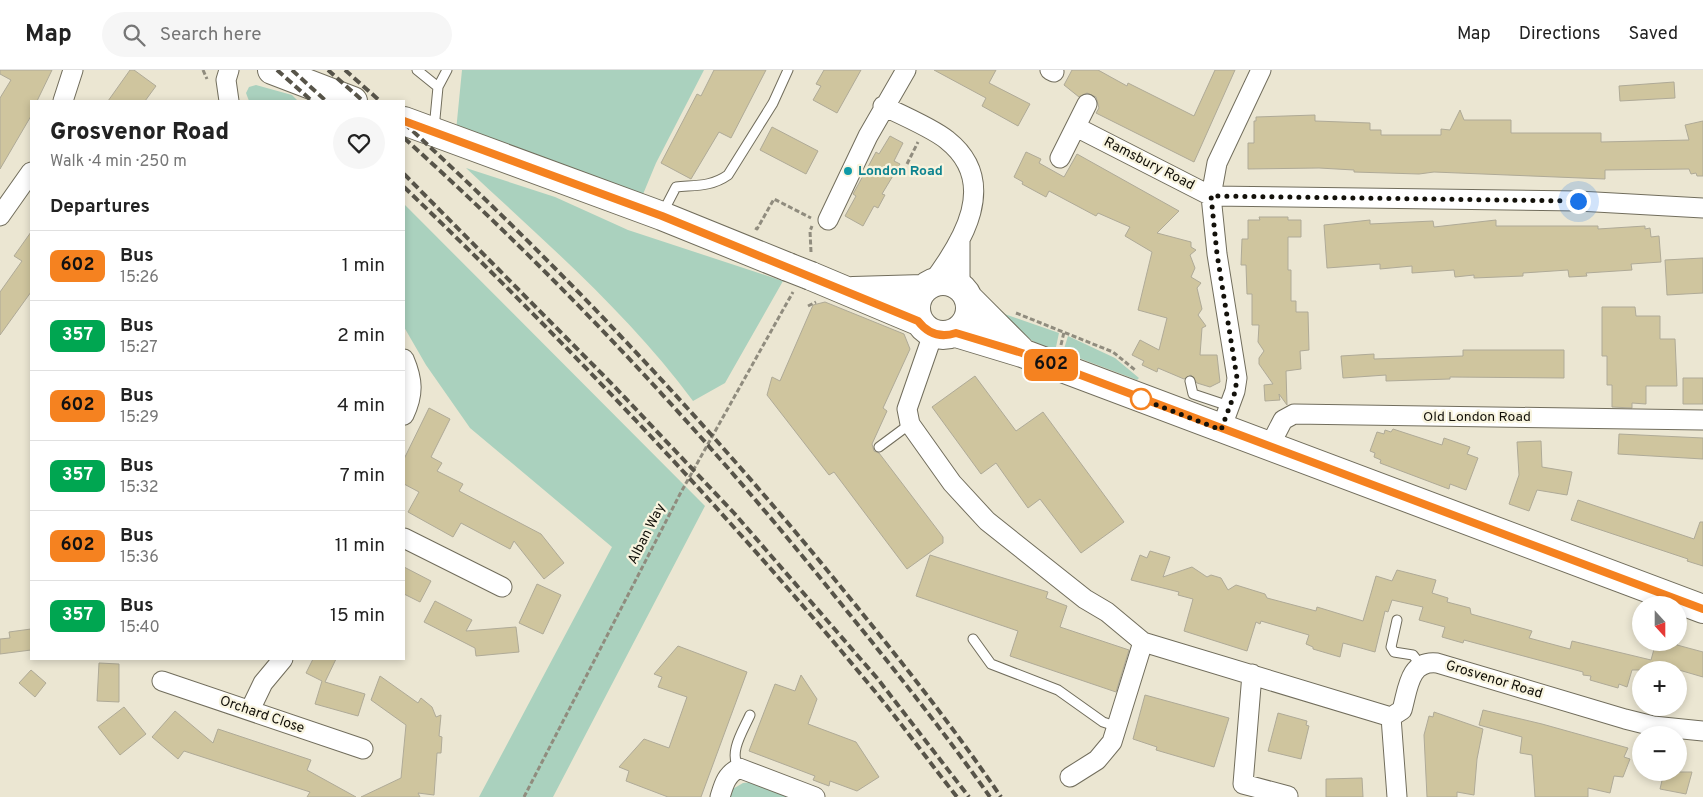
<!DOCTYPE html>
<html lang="en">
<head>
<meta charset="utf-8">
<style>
	body { margin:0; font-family:Overpass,sans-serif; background:#f6f6f6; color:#222; height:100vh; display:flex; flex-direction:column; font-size:19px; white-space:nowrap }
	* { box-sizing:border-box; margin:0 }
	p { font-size:16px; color:#767676 }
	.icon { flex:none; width:28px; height:28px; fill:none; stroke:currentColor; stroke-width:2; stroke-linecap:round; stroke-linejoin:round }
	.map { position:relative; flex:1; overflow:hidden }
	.side { position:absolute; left:30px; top:30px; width:375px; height:560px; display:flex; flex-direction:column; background:#fff; border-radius:0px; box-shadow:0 2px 8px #0003 }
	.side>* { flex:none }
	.badge { padding:0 10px; border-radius:8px; font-size:18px; line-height:32px }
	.needle { width:32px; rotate:159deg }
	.buttons { position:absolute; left:1632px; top:526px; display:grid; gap:10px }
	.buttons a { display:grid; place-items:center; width:55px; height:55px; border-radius:50%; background:#fff; box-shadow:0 2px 8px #0003; font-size:25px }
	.you { position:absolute; width:25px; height:25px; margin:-12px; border:4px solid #fff; border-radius:50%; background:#1a73e8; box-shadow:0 0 0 8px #1a73e833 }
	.map>.badge { position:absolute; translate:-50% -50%; box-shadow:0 0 0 2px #fff }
	h2 { padding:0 20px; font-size:19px; line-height:45px }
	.round { display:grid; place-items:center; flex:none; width:52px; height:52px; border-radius:26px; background:#f6f6f6 }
	.head { display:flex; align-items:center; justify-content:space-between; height:85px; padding:0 20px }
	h1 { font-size:24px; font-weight:800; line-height:38px }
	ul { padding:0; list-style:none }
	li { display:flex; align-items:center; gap:15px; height:70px; padding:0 20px; border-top:1px solid #e0e0e0 }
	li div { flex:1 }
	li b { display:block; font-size:19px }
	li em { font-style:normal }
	li .badge { min-width:55px; font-weight:700; text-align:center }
	header { display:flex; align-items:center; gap:30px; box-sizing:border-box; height:70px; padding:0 25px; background:#fff; border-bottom:1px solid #e0e0e0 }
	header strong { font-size:24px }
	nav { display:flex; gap:28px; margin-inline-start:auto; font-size:18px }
	.search { width:350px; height:45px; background:#f6f6f6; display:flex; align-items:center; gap:12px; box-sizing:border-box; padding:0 18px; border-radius:28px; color:#767676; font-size:19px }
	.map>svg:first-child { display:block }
	.green { fill:#aad1be }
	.building { fill:#cfc59e; stroke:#afaa97 }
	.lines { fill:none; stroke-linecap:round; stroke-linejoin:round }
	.service-casing { stroke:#716d5c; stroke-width:11 }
	.minor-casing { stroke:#716d5c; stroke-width:21 }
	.primary-casing { stroke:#716d5c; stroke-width:30 }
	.path { stroke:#908c7e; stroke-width:3; stroke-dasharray:5 2.5; stroke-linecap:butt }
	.service { stroke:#fff; stroke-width:9 }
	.minor { stroke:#fff; stroke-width:19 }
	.primary { stroke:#fff; stroke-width:28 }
	.rail { stroke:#575449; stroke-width:4; stroke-dasharray:8 4; stroke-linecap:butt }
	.primary-bridge-casing { stroke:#716d5c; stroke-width:30; stroke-linecap:butt }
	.primary-bridge { stroke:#fff; stroke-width:28 }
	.line-casing { stroke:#fff; stroke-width:11 }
	.line { stroke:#f58220; stroke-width:8 }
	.walk { stroke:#13110a; stroke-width:5; stroke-dasharray:0 9 }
	.culture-dot { fill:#0f9aa8; stroke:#f8f4df; stroke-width:2 }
	.stop-dot { fill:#fff; stroke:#f58220; stroke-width:2.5 }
	.labels { text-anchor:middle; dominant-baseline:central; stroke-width:4.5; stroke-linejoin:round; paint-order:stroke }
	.street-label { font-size:14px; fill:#13110a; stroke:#f8f4df }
	.culture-label { font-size:14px; font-weight:bold; fill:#0d838f; stroke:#f8f4df; text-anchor:start }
</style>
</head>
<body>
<header>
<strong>Map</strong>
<div class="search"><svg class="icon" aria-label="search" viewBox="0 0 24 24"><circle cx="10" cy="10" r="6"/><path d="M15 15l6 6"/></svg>Search here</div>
<nav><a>Map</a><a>Directions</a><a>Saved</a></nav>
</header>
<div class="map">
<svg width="1703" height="727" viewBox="0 0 1703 727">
	<rect width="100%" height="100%" fill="#ebe6d2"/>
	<!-- green -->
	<path class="green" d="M 462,0 L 704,0 L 656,93 L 641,129 L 456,61 Z
		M 256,15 L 292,25 L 298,31 L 249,31 L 246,23 L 249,17 Z
		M 466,98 L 555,127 L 628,160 L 783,211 L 725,313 L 693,331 C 629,244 545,172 466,98 Z
		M 404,134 L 705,436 L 553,727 L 479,727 L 612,477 L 470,358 L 426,295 L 404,257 Z
		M 993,240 L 1059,263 L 1056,277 L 1050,282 L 1011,257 Z
		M 1068,266 L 1115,288 L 1139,308 L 1137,310 L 1063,282 Z
		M 753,712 L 797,727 L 729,727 L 731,720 L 743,713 Z"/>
	<!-- building -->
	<path class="building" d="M 0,0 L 52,0 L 37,31 L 31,31 L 31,46 L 0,99 L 0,28 L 11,10 L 0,4 Z
		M 130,0 L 134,0 L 156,16 L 145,31 L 108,31 Z
		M 714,0 L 766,0 L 731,68 L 719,62 L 691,109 L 661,93 L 697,24 L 701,26 Z
		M 824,0 L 861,0 L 837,43 L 813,30 L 821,16 L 816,14 Z
		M 934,0 L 996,0 L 989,13 L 1030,34 L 1018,56 L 982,36 L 986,28 Z
		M 1072,0 L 1098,0 L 1127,16 L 1128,13 L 1194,46 L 1215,0 L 1235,0 L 1194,92 L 1096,43 L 1099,38 L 1096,27 L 1087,23 L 1079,27 L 1064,15 Z
		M 1674,12 L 1675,28 L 1620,31 L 1619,16 Z
		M 1460,40 L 1464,50 L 1511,50 L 1511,63 L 1601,63 L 1601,72 L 1689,70 L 1685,55 L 1703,51 L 1703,106 L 1697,106 L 1696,103 L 1691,104 L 1689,99 L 1605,100 L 1605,109 L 1434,102 L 1419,104 L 1354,102 L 1354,100 L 1319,98 L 1248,99 L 1248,73 L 1254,73 L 1254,51 L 1256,51 L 1256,47 L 1315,45 L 1315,51 L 1370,53 L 1370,60 L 1381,60 L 1381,65 L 1441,65 L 1441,59 L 1450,60 Z
		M 772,57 L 818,81 L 806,104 L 760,80 Z
		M 890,66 L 903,73 L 894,91 L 900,94 L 882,124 L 885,125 L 878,138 L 874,136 L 863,156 L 845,146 L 856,126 L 853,124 L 869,95 L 876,82 L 879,84 Z
		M 1026,82 L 1041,89 L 1039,93 L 1064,107 L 1077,84 L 1179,141 L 1157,163 L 1191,172 L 1191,177 L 1196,180 L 1190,185 L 1195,198 L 1191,207 L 1201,213 L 1197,218 L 1202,239 L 1198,245 L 1206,256 L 1202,258 L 1200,285 L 1217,285 L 1220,312 L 1210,317 L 1197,313 L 1191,305 L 1184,309 L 1158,298 L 1157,302 L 1142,295 L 1144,291 L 1132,285 L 1140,270 L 1159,280 L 1167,248 L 1138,240 L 1152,182 L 1125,166 L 1130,157 L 1098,143 L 1096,146 L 1049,121 L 1046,127 L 1022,114 L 1023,112 L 1014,107 Z
		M 1259,147 L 1288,147 L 1288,150 L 1301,150 L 1301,167 L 1288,167 L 1288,200 L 1291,200 L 1291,231 L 1296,231 L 1296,242 L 1308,242 L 1309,280 L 1300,281 L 1301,299 L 1286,301 L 1287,335 L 1279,324 L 1280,330 L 1265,331 L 1264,315 L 1273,314 L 1259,294 L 1259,288 L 1264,281 L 1258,272 L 1259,255 L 1252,255 L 1252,224 L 1247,224 L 1246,195 L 1241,195 L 1242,169 L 1248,169 L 1248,150 L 1260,150 Z
		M 1370,150 L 1370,154 L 1433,151 L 1434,157 L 1496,150 L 1496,156 L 1598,156 L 1598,159 L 1645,156 L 1645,159 L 1650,158 L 1651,167 L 1659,166 L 1661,192 L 1631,194 L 1632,200 L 1586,203 L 1587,206 L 1569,207 L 1568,200 L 1523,203 L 1523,206 L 1474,208 L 1474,205 L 1455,207 L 1454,200 L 1412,203 L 1412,196 L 1380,199 L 1380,194 L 1327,198 L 1324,155 Z
		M 31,162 L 31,222 L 0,265 L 0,222 L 22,191 L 14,186 Z
		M 1703,188 L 1703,223 L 1667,225 L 1665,190 Z
		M 825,232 L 904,264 L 910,279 L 883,338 L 887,341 L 872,374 L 874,381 L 879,383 L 943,467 L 943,473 L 907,499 L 834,402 L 829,405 L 767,325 L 772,307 L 780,311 L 813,235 Z
		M 1602,237 L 1635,237 L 1636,246 L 1660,246 L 1660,269 L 1675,269 L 1677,316 L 1646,316 L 1646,334 L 1632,333 L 1632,338 L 1612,337 L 1612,315 L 1607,315 L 1607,286 L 1602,286 Z
		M 1463,280 L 1564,280 L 1564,308 L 1450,307 L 1450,309 L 1386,311 L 1386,305 L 1343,308 L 1341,286 L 1374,284 L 1374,289 L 1463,286 Z
		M 975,306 L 1016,361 L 1043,342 L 1124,452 L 1081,483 L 1040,429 L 1028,438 L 996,393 L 981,404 L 932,337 Z
		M 1683,308 L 1703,308 L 1703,334 L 1683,334 Z
		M 429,338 L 450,349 L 431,387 L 442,393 L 437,401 L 463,414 L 459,421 L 541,464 L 564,493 L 544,509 L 514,471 L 510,479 L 461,453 L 453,467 L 408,442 L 419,422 L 404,414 L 404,389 Z
		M 1393,359 L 1442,375 L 1444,368 L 1470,377 L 1467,384 L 1478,388 L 1466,420 L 1450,414 L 1449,419 L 1380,393 L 1381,390 L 1374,387 L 1375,383 L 1370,381 L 1377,362 L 1384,364 L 1385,360 L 1391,362 Z
		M 1619,364 L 1703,368 L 1703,389 L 1618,384 Z
		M 1541,371 L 1542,397 L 1572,402 L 1567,425 L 1537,420 L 1529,441 L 1509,434 L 1519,405 L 1517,372 Z
		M 1578,430 L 1694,469 L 1700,452 L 1703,452 L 1703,496 L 1687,491 L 1688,489 L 1571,450 Z
		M 1150,481 L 1170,487 L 1163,507 L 1192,497 L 1207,507 L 1211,505 L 1221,508 L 1228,520 L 1236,515 L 1265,524 L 1267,528 L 1316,541 L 1317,537 L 1363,551 L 1376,506 L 1392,511 L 1397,500 L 1436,510 L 1432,523 L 1448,528 L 1447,532 L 1470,538 L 1471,544 L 1532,561 L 1529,568 L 1570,579 L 1572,571 L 1651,590 L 1656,572 L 1678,572 L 1677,575 L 1703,582 L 1703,607 L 1679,600 L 1632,600 L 1627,617 L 1619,614 L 1618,618 L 1590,610 L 1591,606 L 1583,605 L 1583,602 L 1464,570 L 1463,573 L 1442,567 L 1445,557 L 1419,550 L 1423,537 L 1392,530 L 1388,542 L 1385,541 L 1375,582 L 1343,573 L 1340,587 L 1313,579 L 1313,577 L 1306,574 L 1309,565 L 1261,551 L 1260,554 L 1256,552 L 1247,581 L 1184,561 L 1193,529 L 1178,525 L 1179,522 L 1131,510 L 1140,485 L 1147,488 Z
		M 930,485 L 1048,522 L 1046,528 L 1067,536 L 1060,557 L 1129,580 L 1116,622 L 1010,586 L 1018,561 L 916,526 Z
		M 404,497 L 431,511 L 420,532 L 404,524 Z
		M 537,514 L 561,525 L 543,564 L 519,553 Z
		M 435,531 L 472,550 L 466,561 L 516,557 L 519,582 L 476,586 L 475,578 L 424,552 Z
		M 31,559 L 31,580 L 0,584 L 0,569 L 10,568 L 9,562 Z
		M 678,576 L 747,602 L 701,727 L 668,727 L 626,711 L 629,701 L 619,697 L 644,669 L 669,678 L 687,627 L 658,617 L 662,607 L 654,604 Z
		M 313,589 L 336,589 L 325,612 L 365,624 L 358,646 L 315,634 L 322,611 L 306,603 Z
		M 99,593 L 119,594 L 119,632 L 97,631 Z
		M 31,600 L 46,613 L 35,627 L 19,613 Z
		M 801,605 L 817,629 L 808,654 L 856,672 L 879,707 L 857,721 L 830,711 L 829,716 L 813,710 L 815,706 L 749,681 L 775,614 L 795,621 Z
		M 380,606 L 418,633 L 421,628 L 432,637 L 436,647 L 441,645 L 439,666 L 442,667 L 441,683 L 437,683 L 434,725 L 418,723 L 420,727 L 361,727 L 401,708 L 406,655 L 371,630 Z
		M 1145,625 L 1229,648 L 1214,697 L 1156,680 L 1157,677 L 1133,669 Z
		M 124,637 L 146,664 L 120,685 L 98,657 Z
		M 1483,640 L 1542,654 L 1628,678 L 1624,687 L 1630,689 L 1623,707 L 1614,706 L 1610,723 L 1588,718 L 1588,727 L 1535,727 L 1532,685 L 1520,683 L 1522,667 L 1479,655 Z
		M 175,641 L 213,673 L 218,659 L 311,690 L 307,700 L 356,727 L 307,727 L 310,722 L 184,681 L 178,689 L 152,667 Z
		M 1434,642 L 1483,659 L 1477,689 L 1474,725 L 1457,722 L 1457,727 L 1427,727 L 1424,665 L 1429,646 L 1433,647 Z
		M 1278,643 L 1307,651 L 1306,655 L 1309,656 L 1301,689 L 1268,681 Z
		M 1664,702 L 1692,702 L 1686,724 L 1660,719 Z
		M 1362,708 L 1363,727 L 1326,727 L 1326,709 Z"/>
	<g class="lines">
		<!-- service casing -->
		<g class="service-casing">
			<path id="service" d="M 417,0 L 438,17
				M 434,59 L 438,17 L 447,0
				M 663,142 L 676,117 C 695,115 711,117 728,105 L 773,33 L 788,0
				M 1190,311 L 1193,324 L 1229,336
				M 879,377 L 910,354
				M 1397,550 L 1391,577 L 1394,582 L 1413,585 L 1420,594
				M 973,569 L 991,594 L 1058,620 L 1103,652 L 1118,657
				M 739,698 C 728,683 743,661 750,645"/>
		</g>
		<!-- minor casing -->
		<g class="minor-casing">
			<path id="minor" d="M 229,0 L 226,10 L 229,31
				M 1050,0 L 1054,2
				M 63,31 L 73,0
				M 883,36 C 900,44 934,59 947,70 C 1000,112 963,172 931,214
				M 1076,57 L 1211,126 L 1578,131 L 1703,138
				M 1060,88 L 1087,34
				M 0,146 L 31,102
				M 828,150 L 868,66 L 906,0
				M 960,169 L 960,215
				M 933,264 L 907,339 L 910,354 L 952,413 L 987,451 L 1085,529 L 1107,542 L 1143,572 L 1391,647 L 1402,640 C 1408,619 1409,590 1437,593 L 1625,649 L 1653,656 L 1703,661
				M 404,289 C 413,310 414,324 404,345
				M 1221,359 L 1235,321 L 1237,308 L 1217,184 L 1211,126 L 1217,93 L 1261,0
				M 1269,377 L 1283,350 L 1294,344 L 1703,350
				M 404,468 L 502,517
				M 1252,604 L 1243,714 L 1288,726
				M 162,611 L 363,679
				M 250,640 L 263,613 L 283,589
				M 1391,647 L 1397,727
				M 1070,707 L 1097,690 L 1112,672 L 1143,572
				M 720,727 C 724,714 726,705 739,698 L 815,727"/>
		</g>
		<!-- primary casing -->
		<g class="primary-casing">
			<path id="primary" d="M 272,0 L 353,31
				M 404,51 L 662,146 L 788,197
				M 811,206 L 918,251
				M916 238a27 27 0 1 1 54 0a27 27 0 1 1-54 0Z
				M 853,221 L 923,219
				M 968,228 L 1020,280
				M 956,263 L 1022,283 L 1703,539"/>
		</g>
		<!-- path -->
		<path class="path" d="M 203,0 L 207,9
			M 907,94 L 918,72
			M 755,158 L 757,159 L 774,129 L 811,148
			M 811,182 L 810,161 L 812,156
			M 808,236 L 816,232
			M 1016,243 L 1113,282 L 1135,300
			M 1061,275 L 1064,262
			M 524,727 L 680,424 L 793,222"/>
		<!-- service -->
		<use href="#service" class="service"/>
		<!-- minor -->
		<use href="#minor" class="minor"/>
		<!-- primary -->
		<use href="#primary" class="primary"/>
		<!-- rail -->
		<path class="rail" d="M 277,0 L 312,31
			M 292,0 L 326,31
			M 328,0 L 363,31
			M 345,0 L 380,31
			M 404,53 C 559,195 703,348 836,511 C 893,581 950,652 1001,727
			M 404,68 C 561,209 706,365 838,530 C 890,594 942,659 990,727
			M 404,104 L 613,315 L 734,443 L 877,608 L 969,727
			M 404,117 C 567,273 724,439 868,613 C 899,650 927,689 957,727"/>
		<!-- primary-bridge casing -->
		<g class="primary-bridge-casing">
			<path id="primary-bridge" d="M 788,197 L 811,206"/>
		</g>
		<!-- primary-bridge -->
		<use href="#primary-bridge" class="primary-bridge"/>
	</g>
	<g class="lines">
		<!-- line casing -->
		<g class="line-casing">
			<path id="line" d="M 404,51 L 662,146 L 918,251 C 928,264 941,268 956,263 L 1022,283 L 1703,539"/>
		</g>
		<!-- line -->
		<use href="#line" class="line"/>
		<!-- walk -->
		<path class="walk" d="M 1141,329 L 1136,327 L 1221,360 L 1235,322 L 1237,308 L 1217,184 L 1211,126 L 1578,131"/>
	</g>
	<!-- markers -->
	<circle class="culture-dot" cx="848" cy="101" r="5"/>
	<circle class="stop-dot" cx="1141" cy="329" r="10"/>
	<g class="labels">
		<!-- street labels -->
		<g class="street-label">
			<text transform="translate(1149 94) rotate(27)">Ramsbury Road</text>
			<text x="1477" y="347">Old London Road</text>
			<text transform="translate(647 464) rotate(-63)">Alban Way</text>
			<text transform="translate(1494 610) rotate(17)">Grosvenor Road</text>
			<text transform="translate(262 645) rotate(19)">Orchard Close</text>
		</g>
		<!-- culture labels -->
		<g class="culture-label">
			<text x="858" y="101">London Road</text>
		</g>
	</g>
</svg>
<div class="buttons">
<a><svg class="needle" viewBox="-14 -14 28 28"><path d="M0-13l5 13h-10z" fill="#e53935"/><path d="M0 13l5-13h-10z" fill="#767676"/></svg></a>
<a>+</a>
<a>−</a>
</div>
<div class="you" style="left:1578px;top:131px"></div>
<b class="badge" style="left:1051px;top:295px;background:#f58220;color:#111">602</b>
<section class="side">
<div class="head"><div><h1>Grosvenor Road</h1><p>Walk · 4 min · 250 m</p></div><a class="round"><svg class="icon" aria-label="heart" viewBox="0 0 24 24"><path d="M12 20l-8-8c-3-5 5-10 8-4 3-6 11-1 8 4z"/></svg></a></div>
<h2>Departures</h2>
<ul>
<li><span class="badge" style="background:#f58220;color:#111">602</span><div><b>Bus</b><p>15:26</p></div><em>1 min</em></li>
<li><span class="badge" style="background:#00a651;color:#fff">357</span><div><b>Bus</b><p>15:27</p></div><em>2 min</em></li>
<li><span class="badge" style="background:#f58220;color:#111">602</span><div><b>Bus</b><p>15:29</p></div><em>4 min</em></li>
<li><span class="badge" style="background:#00a651;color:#fff">357</span><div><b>Bus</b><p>15:32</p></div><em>7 min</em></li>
<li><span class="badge" style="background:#f58220;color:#111">602</span><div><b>Bus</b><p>15:36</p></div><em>11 min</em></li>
<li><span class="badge" style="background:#00a651;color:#fff">357</span><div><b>Bus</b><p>15:40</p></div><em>15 min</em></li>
</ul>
</section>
</div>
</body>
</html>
